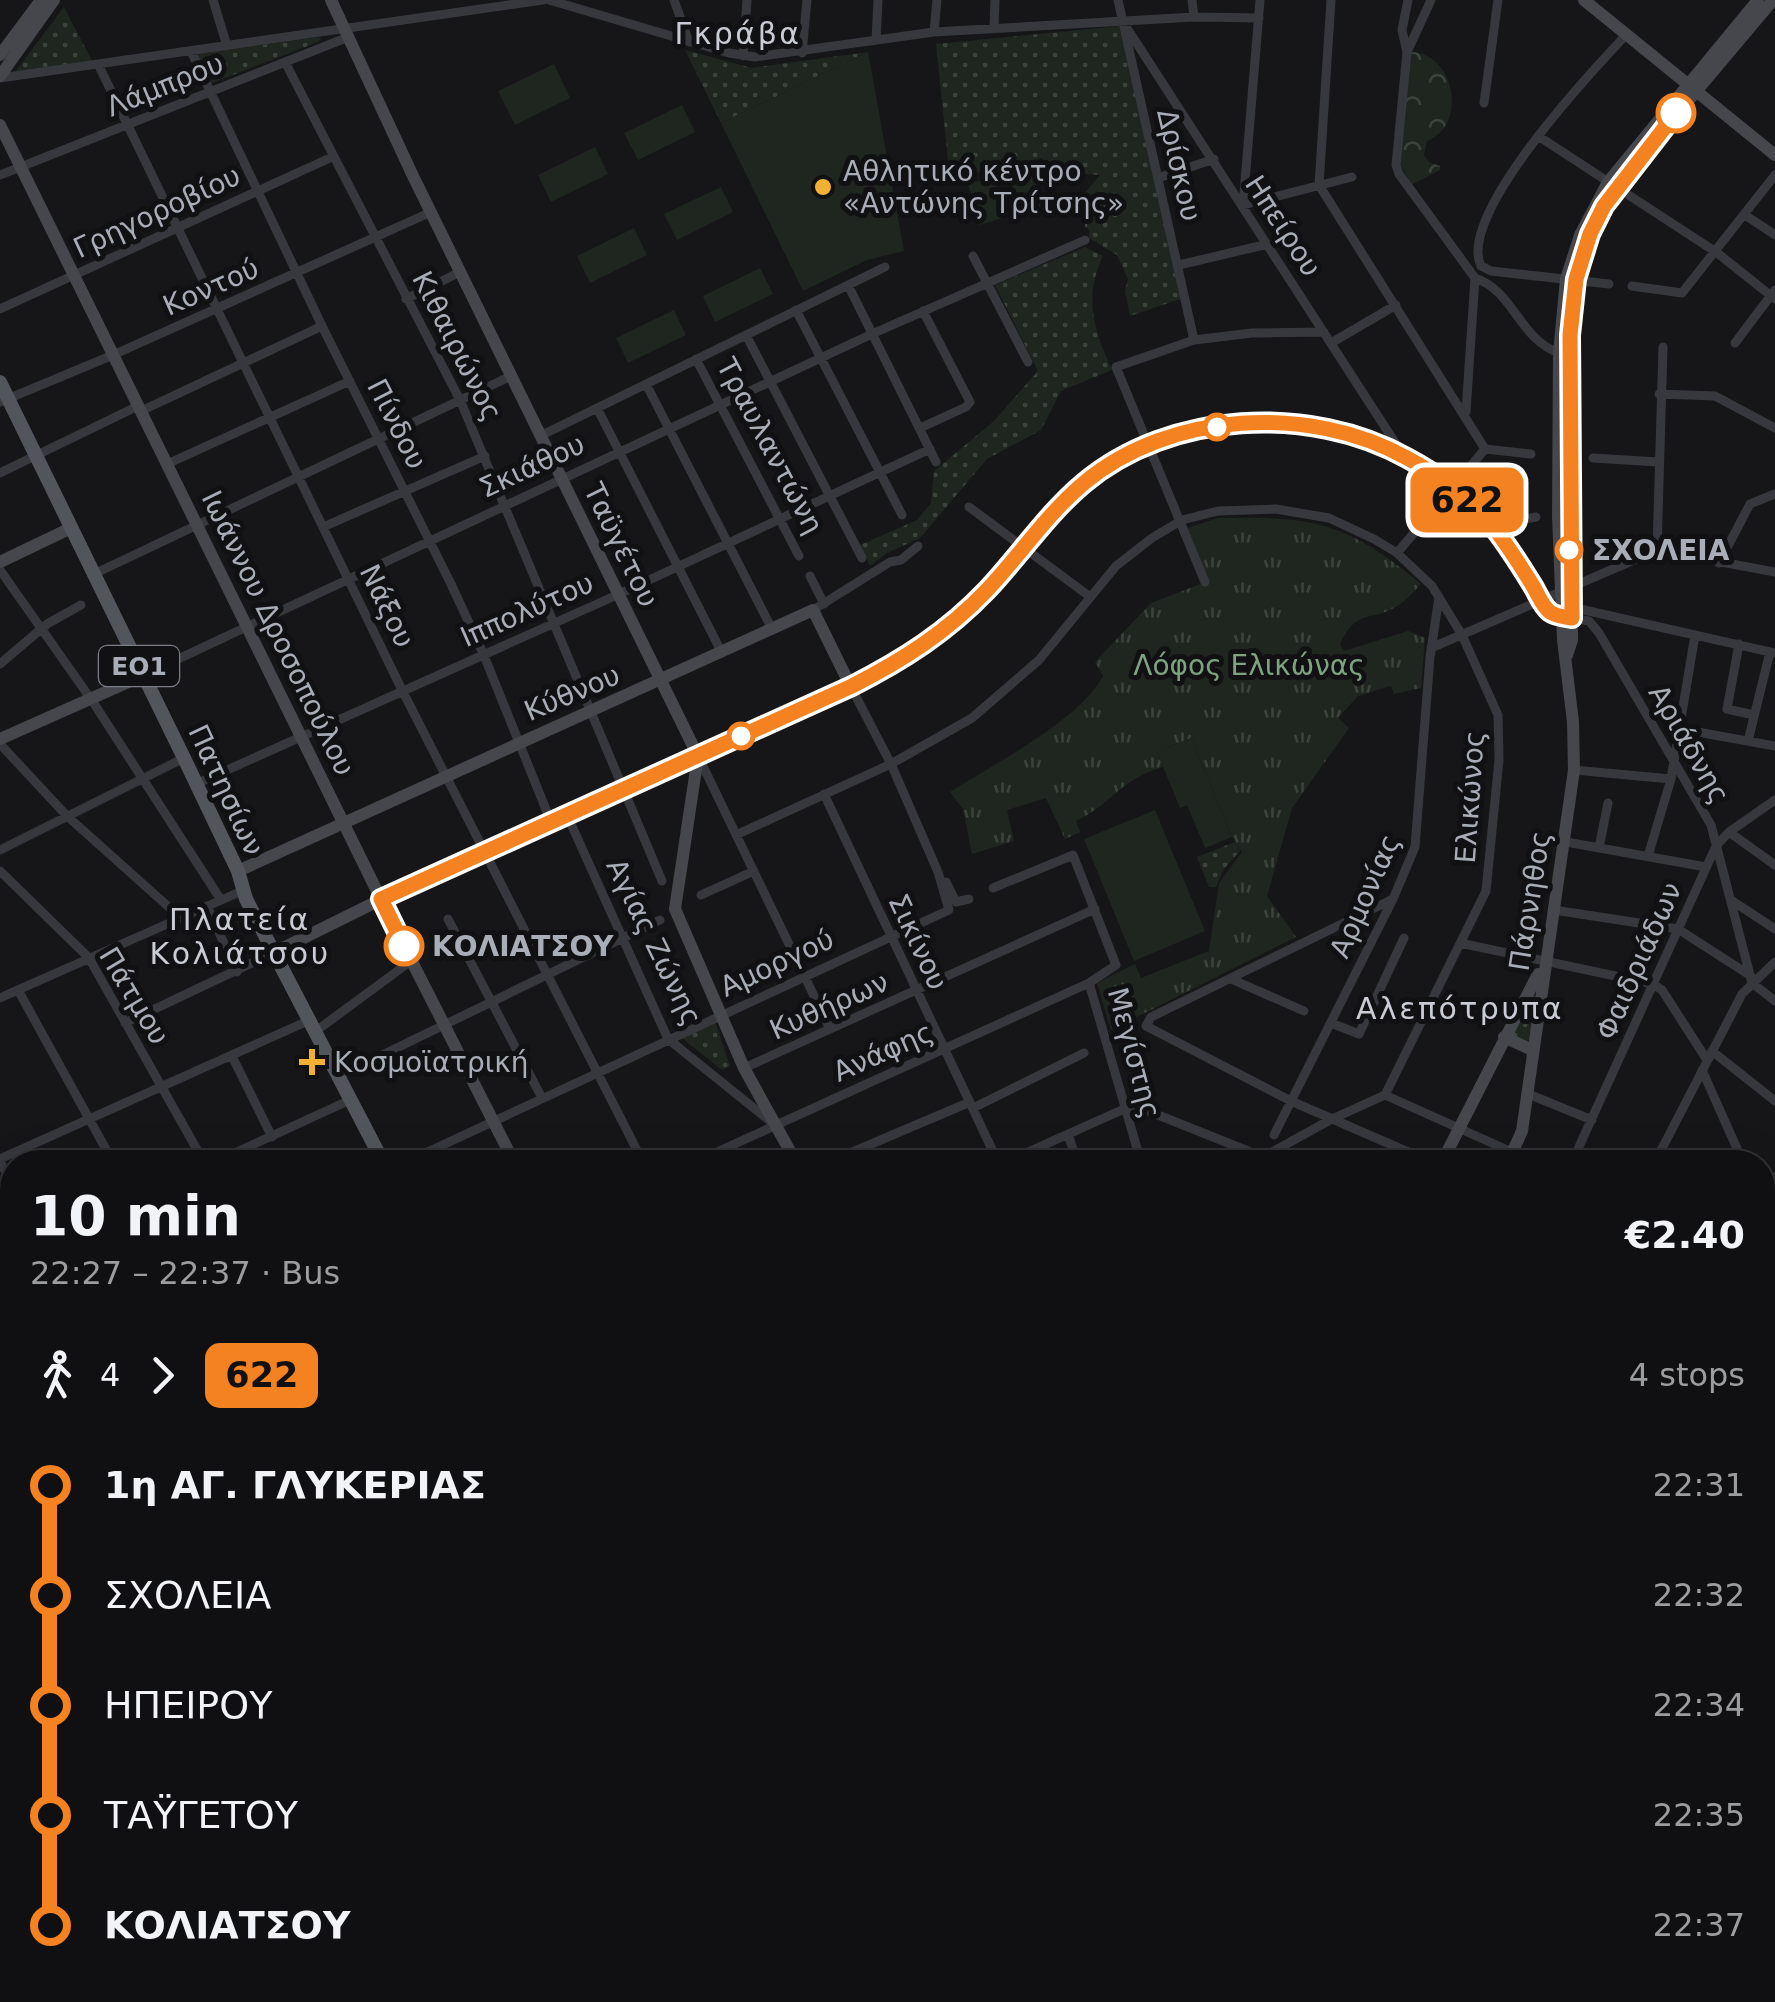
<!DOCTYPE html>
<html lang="en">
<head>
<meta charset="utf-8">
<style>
	body { margin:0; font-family:"DejaVu Sans",sans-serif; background:#1e1e20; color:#f1f3f6; height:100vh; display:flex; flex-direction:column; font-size:38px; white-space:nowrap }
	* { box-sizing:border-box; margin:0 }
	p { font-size:32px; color:#9c9d9f }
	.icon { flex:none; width:55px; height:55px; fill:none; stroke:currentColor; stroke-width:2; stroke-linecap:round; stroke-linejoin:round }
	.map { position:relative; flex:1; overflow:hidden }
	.panel { position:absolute; left:0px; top:1150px; width:1775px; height:852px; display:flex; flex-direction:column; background:#101012; border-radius:40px 40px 0 0; box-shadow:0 10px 40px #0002,0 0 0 2px #303032 }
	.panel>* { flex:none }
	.badge { padding:0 20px; border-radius:15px; font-size:35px; line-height:65px }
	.map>.badge { position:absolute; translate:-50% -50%; box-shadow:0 0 0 5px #fff }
	.legs { display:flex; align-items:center; gap:15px; height:110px; padding:0 30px; font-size:32px }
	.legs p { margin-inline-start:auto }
	.headline { display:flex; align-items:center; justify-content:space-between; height:170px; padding:0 30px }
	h1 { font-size:55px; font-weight:700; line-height:75px }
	ul { padding:0 30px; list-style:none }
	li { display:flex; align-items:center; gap:35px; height:110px; font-size:38px }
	li i { display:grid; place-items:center; width:15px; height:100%; margin:0 12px; background:currentColor }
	li i::after { content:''; width:25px; height:25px; margin:-12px; border:8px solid; border-radius:50%; background:#101012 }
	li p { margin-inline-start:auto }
	li:first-child i { background:linear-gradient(#0000 50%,currentColor 0) }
	li:last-child i { background:linear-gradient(currentColor 50%,#0000 0) }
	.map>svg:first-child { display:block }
	.grass { fill:url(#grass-tufts) }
	.forest { fill:url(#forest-crowns) }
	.park { fill:url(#park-dots) }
	.pitch { fill:#1e261f }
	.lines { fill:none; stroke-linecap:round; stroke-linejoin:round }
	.street { stroke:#37383d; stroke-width:9 }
	.secondary { stroke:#45474d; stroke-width:12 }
	.primary { stroke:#53555c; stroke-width:14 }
	.line-1-casing { stroke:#fff; stroke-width:22 }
	.line-1 { stroke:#f58220; stroke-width:15 }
	.stop-1-dot { fill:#fff; stroke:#f58220; stroke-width:5 }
	.poi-dot { fill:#f2b134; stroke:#111113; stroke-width:4 }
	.labels { text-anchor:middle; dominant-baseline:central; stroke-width:10; stroke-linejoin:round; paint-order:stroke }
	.shield { fill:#111113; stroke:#7b7e86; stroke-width:2.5 }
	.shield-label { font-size:25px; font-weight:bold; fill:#a8adb8 }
	.street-label { font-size:28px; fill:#a8adb8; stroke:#111113 }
	.poi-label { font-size:28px; fill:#a8adb8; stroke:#111113; text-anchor:start }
	.stop-label { font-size:28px; font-weight:bold; fill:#a8adb8; stroke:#111113; text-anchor:start }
	.park-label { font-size:28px; fill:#7fa381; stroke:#111113 }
	.neighbourhood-label { font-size:30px; letter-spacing:2.5px; fill:#c9ccd4; stroke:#111113 }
</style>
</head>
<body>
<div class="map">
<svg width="1775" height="2002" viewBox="0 0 1775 2002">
	<defs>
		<pattern id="grass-tufts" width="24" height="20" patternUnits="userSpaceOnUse" patternTransform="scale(2.5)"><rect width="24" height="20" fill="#1e261f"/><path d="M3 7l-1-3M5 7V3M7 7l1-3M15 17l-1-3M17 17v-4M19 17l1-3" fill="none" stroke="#3c433d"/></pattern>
		<pattern id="forest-crowns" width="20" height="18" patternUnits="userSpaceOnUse" patternTransform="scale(2.5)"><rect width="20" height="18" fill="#1e261f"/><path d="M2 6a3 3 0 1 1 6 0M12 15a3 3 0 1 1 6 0" fill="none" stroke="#3c433d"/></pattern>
		<pattern id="park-dots" width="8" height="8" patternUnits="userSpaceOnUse" patternTransform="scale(2.5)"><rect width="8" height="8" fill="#1e261f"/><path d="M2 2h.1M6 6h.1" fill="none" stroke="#3c433d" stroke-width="1.8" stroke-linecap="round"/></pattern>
	</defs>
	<rect width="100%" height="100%" fill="#161618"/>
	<!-- grass -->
	<path class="grass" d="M 1218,518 C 1313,516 1347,522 1421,584 C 1414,591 1406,601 1397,606 C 1372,623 1358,606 1340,644 L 1344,651 L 1408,631 L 1425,638 L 1421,688 L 1394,694 L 1391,686 L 1358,696 L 1338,718 L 1349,728 L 1292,808 L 1267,896 L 1296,937 L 1111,1030 L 1097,983 L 1135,964 L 1141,978 L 1209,951 L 1219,883 L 1242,852 L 1232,837 L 1191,738 L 1157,752 L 1163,767 C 1119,780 1112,804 1076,821 L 1080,832 L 1065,839 L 1046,798 L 1007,810 L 1014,841 L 972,854 L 963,809 L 950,792 C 994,764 1080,720 1103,676 L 1095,662 L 1151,603 L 1203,583 L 1181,530 Z"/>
	<!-- forest -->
	<path class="forest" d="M 1414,52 C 1456,57 1467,126 1427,141 L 1424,155 L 1429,162 L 1440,166 L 1440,170 L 1411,185 L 1399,161 L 1410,53 Z"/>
	<!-- park -->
	<path class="park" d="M 64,7 L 92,61 L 15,72 Z
		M 1119,26 L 1183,298 L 1130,316 L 1125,291 L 1128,279 L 1117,255 L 1089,238 L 1089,230 L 1085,227 L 1084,194 L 1100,175 L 1062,172 L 1041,158 L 950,179 L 936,44 Z
		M 319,37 L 321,39 L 318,42 L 212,83 L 197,54 Z
		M 685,50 L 752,68 L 868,52 L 721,123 Z
		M 1085,247 L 1103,256 C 1083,298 1094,331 1112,370 L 1061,391 L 1041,430 L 987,459 L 920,538 L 887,553 L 870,566 L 860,545 L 917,520 L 931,503 L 934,471 L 994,421 L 1038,371 L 995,285 Z
		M 1235,842 L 1240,851 L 1223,870 L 1216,887 L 1209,887 L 1197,857 Z
		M 1531,993 L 1537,998 L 1528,1046 L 1508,1036 Z
		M 714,1018 L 730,1066 L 722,1070 L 678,1035 Z
		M 1165,1990 L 1206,1990 L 1210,1995 L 1202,2002 L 1172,2002 Z"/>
	<!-- pitch -->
	<path class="pitch" d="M 868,52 L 904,251 L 867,260 L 803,291 L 721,123 Z
		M 554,64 L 570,98 L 515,125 L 498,91 Z
		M 682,105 L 695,132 L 638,160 L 624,133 Z
		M 595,147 L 608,174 L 551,202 L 538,175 Z
		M 1035,164 L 1047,205 L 1020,213 L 1008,172 Z
		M 994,176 L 1006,217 L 980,225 L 968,184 Z
		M 721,187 L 733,212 L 677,240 L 664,214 Z
		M 634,228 L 647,255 L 590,283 L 577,256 Z
		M 760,268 L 773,294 L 715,322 L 703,296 Z
		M 674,310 L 686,335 L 628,363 L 616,338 Z
		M 1191,738 L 1232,837 L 1205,848 L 1187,805 L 1180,808 L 1157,752 Z
		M 1155,810 L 1205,931 L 1134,961 L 1084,839 Z"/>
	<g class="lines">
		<!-- street -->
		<path class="street" d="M 213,0 L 227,46
			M 549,0 L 729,53 L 755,57 L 934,32 L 1194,17 L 1259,18
			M 674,0 L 689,42
			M 1118,0 L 1194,340
			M 1192,0 L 1194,17
			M 1260,0 L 1243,205 L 1352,177
			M 1431,0 L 1407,52 L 1396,165 L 1399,174 L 1475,278
			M 1123,22 L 1403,455
			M 994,27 L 995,0
			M 934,32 L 937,0
			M 876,40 L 878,0
			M 191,51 L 322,326 L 451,584 L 483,653 L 551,822
			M 1407,52 L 1402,30 L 1408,0
			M 802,53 L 807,0
			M 743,56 L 747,0
			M 285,62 L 460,400 L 662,881
			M 98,64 L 402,690 L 643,1162
			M 0,78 L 543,0
			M 1484,103 L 1498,0
			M 1538,136 L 1716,252 L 1775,299
			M 0,175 L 346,38
			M 1158,178 L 1214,159
			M 1319,185 L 1485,449
			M 1319,185 L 1331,0
			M 1745,215 L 1775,235
			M 973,256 L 1028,362
			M 1179,265 L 1268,244
			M 1475,278 C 1513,290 1520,340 1559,353
			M 1609,284 L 1491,271 L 1481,266 C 1456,216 1591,72 1626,35
			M 848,285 L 936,462
			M 1632,286 L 1682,293 L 1775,175
			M 406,299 L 460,272
			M 0,309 L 332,157
			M 796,310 L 902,515
			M 746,335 L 862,558
			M 1331,343 L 1396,305
			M 1735,343 L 1775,290
			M 696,359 L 799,556
			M 646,384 L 772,629
			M 1659,394 L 1715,396 L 1775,428
			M 0,402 L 113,355 L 431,212
			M 597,408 L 722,653
			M 141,411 L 322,326
			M 1466,412 L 1475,278
			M 920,428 L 966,407 L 970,402 L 923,311
			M 540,436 L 885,267
			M 1485,449 L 1531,454
			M 1593,458 L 1658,462
			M 167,464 L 350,381
			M 0,473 L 138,406
			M 969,507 L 1089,596
			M 1521,520 L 1536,517
			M 323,527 L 485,456
			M 1657,550 L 1663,347
			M 1397,553 L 1485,449
			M 1719,563 L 1750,504 L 1775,494
			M 0,570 L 93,702 L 221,900
			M 94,574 L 511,376
			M 810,576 L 824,604
			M 1205,582 L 1116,367 L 1194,340 L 1252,333 L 1324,332
			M 1571,607 L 1775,653
			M 813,610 L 890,562 L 901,560 L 918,546
			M 1567,617 L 1589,621 L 1599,633 L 1711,825 L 1752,983 L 1775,1001
			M 1739,644 L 1727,709 L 1754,715
			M 1431,648 L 1657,550 L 1775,572
			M 0,664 L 47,624 L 81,605
			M 144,675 L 872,334 L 1085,240
			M 1681,729 L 1775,746
			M 1748,741 L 1770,652
			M 0,744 L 67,816 L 181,918
			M 699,758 L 830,1029
			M 1574,770 L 1671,779
			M 196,784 L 617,595 L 930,449
			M 824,794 L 998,1162
			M 567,815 L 668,1039 L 770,1121
			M 1729,832 L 1775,865
			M 736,835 L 891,764 L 972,718 L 1039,660 L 1116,566 L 1152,538 L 1182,520 L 1218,511 L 1276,509 L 1329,518 L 1374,539 L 1397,553 L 1432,586 L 1462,635 L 1498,715 L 1499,760 L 1486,891 L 1385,1095 L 1332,1119 L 1263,1157
			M 1566,842 L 1706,867
			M 1599,848 L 1608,803
			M 0,850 L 184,758
			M 1648,856 L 1671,779 L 1695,635
			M 0,871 L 89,958 L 204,1162
			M 946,882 L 956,902 L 969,899
			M 701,895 L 754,871
			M 1393,899 L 1151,1017 L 1146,1026 L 1291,1101 L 1431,1162
			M 1731,900 L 1775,929
			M 207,906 L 237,972
			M 1554,910 L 1678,929 L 1751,976
			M 448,919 L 542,1098
			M 1460,943 L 1653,984 L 1662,990 L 1707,1060
			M 1231,979 L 1304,1011
			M 1089,983 L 1141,1162
			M 18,990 L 113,1162
			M 0,998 L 244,890
			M 125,1023 L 273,953
			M 1331,1023 L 1359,1034 L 1404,938
			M 316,1031 L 411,961
			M 1712,1051 L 1775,1101
			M 232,1056 L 272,1137
			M 744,1068 L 1095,909
			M 1702,1070 L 1743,1162
			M 339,1076 L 660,920
			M 1526,1093 L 1592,1120
			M 1385,1095 L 1534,1162
			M 973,1108 L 1084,1053
			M 1068,1134 L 1077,1162
			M 1274,1135 L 1393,899 L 1415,847 L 1430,657 L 1439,597
			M 0,1159 L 310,1020
			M 0,1162 L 12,1183
			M 215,1162 L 350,1100
			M 406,1162 L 949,910 L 938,872 L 891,764 L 851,687
			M 695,1162 L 1089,983 L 1116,965 L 1073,855 L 993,888
			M 829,1162 L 970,1102
			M 1006,1162 L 1133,1105 L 1263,1157
			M 1572,1162 L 1716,846 L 1729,832 L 1775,800
			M 1655,1162 L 1742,994 L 1775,962
			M 1762,1193 L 1775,1177
			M 1762,1202 L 1775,1212
			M 0,1270 L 12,1264
			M 1762,1305 L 1775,1315
			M 0,1380 L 12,1395
			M 1762,1435 L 1775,1444
			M 0,1464 L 12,1457
			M 1762,1493 L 1775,1485
			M 1762,1501 L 1775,1504
			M 0,1552 L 12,1547
			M 0,1560 L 12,1589
			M 0,1626 L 12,1622
			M 1762,1679 L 1775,1682
			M 0,1769 L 12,1764
			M 0,1780 L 12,1823
			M 1762,1781 L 1775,1784
			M 1762,1858 L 1775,1861
			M 1762,1936 L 1775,1939
			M 0,1967 L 12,1964
			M 133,1990 L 137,2002
			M 356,1990 L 360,2002
			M 432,1990 L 437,2002
			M 549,1990 L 570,2002
			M 997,1990 L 1001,2002
			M 1109,1990 L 1113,2002
			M 1363,1990 L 1373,2002
			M 1443,1990 L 1482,2002
			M 309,2002 L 314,1990
			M 643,2002 L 678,1990
			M 771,2002 L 810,1990
			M 1043,2002 L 1083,1990
			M 1144,2002 L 1159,1990
			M 1205,2002 L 1220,1990
			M 1337,2002 L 1353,1990
			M 1545,2002 L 1548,1990
			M 1732,2002 L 1737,1990"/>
		<!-- secondary -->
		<path class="secondary" d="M 331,0 L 413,176 L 698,756
			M 1584,0 L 1775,155
			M 0,55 L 41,0
			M 0,76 L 54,0
			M 0,125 L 404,946 L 514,1162
			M 0,562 L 71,528
			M 1567,655 L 1572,640 L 1570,335 L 1581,259 L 1590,234 L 1625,176 L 1773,0
			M 0,739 L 144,675
			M 698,756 L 675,909 L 744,1068 L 796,1162
			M 238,871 L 813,610 L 851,687
			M 273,953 L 384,898 L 851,687 C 902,660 946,632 986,590 C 1019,555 1046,515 1083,484 C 1170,411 1299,408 1399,454 C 1432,469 1465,495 1489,522 C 1505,540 1519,564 1532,584 C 1537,592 1541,604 1548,610 C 1551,613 1558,615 1562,616
			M 1504,1037 L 1532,1050
			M 1442,1162 L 1538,974
			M 1508,1162 L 1522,1131 L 1574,770 L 1573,722 L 1563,640 L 1558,516 L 1559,353 L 1566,279 L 1580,235 L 1608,182 L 1758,0
			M 1762,1397 L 1775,1390
			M 835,1990 L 839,2002
			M 1467,2002 L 1470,1990
			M 1628,2002 L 1631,1990"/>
		<!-- primary -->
		<path class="primary" d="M 0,382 L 184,758 L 238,871 L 246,899 L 383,1162
			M 680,1990 L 690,2002"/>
	</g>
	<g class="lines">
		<!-- line-1 casing -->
		<g class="line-1-casing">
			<path id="line-1" d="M 404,946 L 381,899 L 852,686 C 903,660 947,632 987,590 C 1020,555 1047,514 1084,483 C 1170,411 1310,404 1407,458 C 1437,474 1468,497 1490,523 C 1506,542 1520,565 1533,586 C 1538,594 1542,606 1550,612 C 1555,616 1565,617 1572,618 L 1570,335 L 1576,279 L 1590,234 L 1604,206 L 1676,113"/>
		</g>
		<!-- line-1 -->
		<use href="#line-1" class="line-1"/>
	</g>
	<!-- markers -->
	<g class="stop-1-dot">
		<circle cx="1676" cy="113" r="18"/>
		<circle cx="1217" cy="427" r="12"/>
		<circle cx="1569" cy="550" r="12"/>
		<circle cx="741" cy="736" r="12"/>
		<circle cx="404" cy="946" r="18"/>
	</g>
	<g class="poi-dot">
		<circle cx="823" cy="187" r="10"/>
		<path d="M307 1047h10v10h10v10h-10v10h-10v-10h-10v-10h10z"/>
	</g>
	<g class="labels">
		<!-- shield labels -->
		<rect class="shield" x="99" y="646" width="80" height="40" rx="8"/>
		<g class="shield-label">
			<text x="139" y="666">ΕΟ1</text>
		</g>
		<!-- street labels -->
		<g class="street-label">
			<text transform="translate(165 85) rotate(-22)">Λάμπρου</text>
			<text transform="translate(1179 165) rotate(77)">Δρίσκου</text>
			<text transform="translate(157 212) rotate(-25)">Γρηγοροβίου</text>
			<text transform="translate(1283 226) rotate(57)">Ηπείρου</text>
			<text transform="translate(211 287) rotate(-24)">Κοντού</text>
			<text transform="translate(457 346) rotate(63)">Κιθαιρώνος</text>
			<text transform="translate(397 424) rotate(63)">Πίνδου</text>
			<text transform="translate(770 446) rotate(62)">Τραυλαντώνη</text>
			<text transform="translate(532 466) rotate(-25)">Σκιάθου</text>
			<text transform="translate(621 545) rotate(64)">Ταϋγέτου</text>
			<text transform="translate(387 606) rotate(64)">Νάξου</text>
			<text transform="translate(527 610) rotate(-24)">Ιππολύτου</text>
			<text transform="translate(278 633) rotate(64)">Ιωάννου Δροσοπούλου</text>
			<text transform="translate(572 693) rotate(-23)">Κύθνου</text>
			<text transform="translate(1689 744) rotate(60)">Αριάδνης</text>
			<text transform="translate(226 790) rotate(65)">Πατησίων</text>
			<text transform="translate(1470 797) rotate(-86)">Ελικώνος</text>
			<text transform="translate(1365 896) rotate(-66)">Αρμονίας</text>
			<text transform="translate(1530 901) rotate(-81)">Πάρνηθος</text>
			<text transform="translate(654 942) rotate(64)">Αγίας Ζώνης</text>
			<text transform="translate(918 942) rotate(65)">Σικίνου</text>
			<text transform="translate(1639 961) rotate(-66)">Φαιδριάδων</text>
			<text transform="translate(777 963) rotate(-25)">Αμοργού</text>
			<text transform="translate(134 996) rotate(59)">Πάτμου</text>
			<text transform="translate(829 1006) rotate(-24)">Κυθήρων</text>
			<text transform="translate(883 1052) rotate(-24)">Ανάφης</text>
			<text transform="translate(1134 1053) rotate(75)">Μεγίστης</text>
		</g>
		<!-- poi labels -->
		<g class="poi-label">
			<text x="843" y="171">Αθλητικό κέντρο<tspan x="843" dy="32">«Αντώνης Τρίτσης»</tspan></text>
			<text x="334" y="1062">Κοσμοϊατρική</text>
		</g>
		<!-- stop labels -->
		<g class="stop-label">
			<text x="1592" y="550">ΣΧΟΛΕΙΑ</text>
			<text x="432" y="946">ΚΟΛΙΑΤΣΟΥ</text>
		</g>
		<!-- park labels -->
		<g class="park-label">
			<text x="1249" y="665">Λόφος Ελικώνας</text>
		</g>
		<!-- neighbourhood labels -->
		<g class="neighbourhood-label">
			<text x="738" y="33">Γκράβα</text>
			<text x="240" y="919">Πλατεία<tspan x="240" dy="34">Κολιάτσου</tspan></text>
			<text x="1460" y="1008">Αλεπότρυπα</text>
		</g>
	</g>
</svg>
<b class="badge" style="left:1467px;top:500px;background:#f58220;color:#111">622</b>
<section class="panel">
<div class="headline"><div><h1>10 min</h1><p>22:27 – 22:37 · Bus</p></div><b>€2.40</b></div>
<div class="legs"><svg class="icon" aria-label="walk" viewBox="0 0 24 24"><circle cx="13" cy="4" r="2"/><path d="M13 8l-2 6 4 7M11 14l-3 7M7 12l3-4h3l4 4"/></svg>4<svg class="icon" aria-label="forward" viewBox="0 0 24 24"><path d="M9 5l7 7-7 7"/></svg><b class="badge" style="background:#f58220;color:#111">622</b><p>4 stops</p></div>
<ul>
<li><i style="color:#f58220"></i><b>1η ΑΓ. ΓΛΥΚΕΡΙΑΣ</b><p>22:31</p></li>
<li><i style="color:#f58220"></i><span>ΣΧΟΛΕΙΑ</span><p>22:32</p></li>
<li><i style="color:#f58220"></i><span>ΗΠΕΙΡΟΥ</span><p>22:34</p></li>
<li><i style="color:#f58220"></i><span>ΤΑΫΓΕΤΟΥ</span><p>22:35</p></li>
<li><i style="color:#f58220"></i><b>ΚΟΛΙΑΤΣΟΥ</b><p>22:37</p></li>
</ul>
</section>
</div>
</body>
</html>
